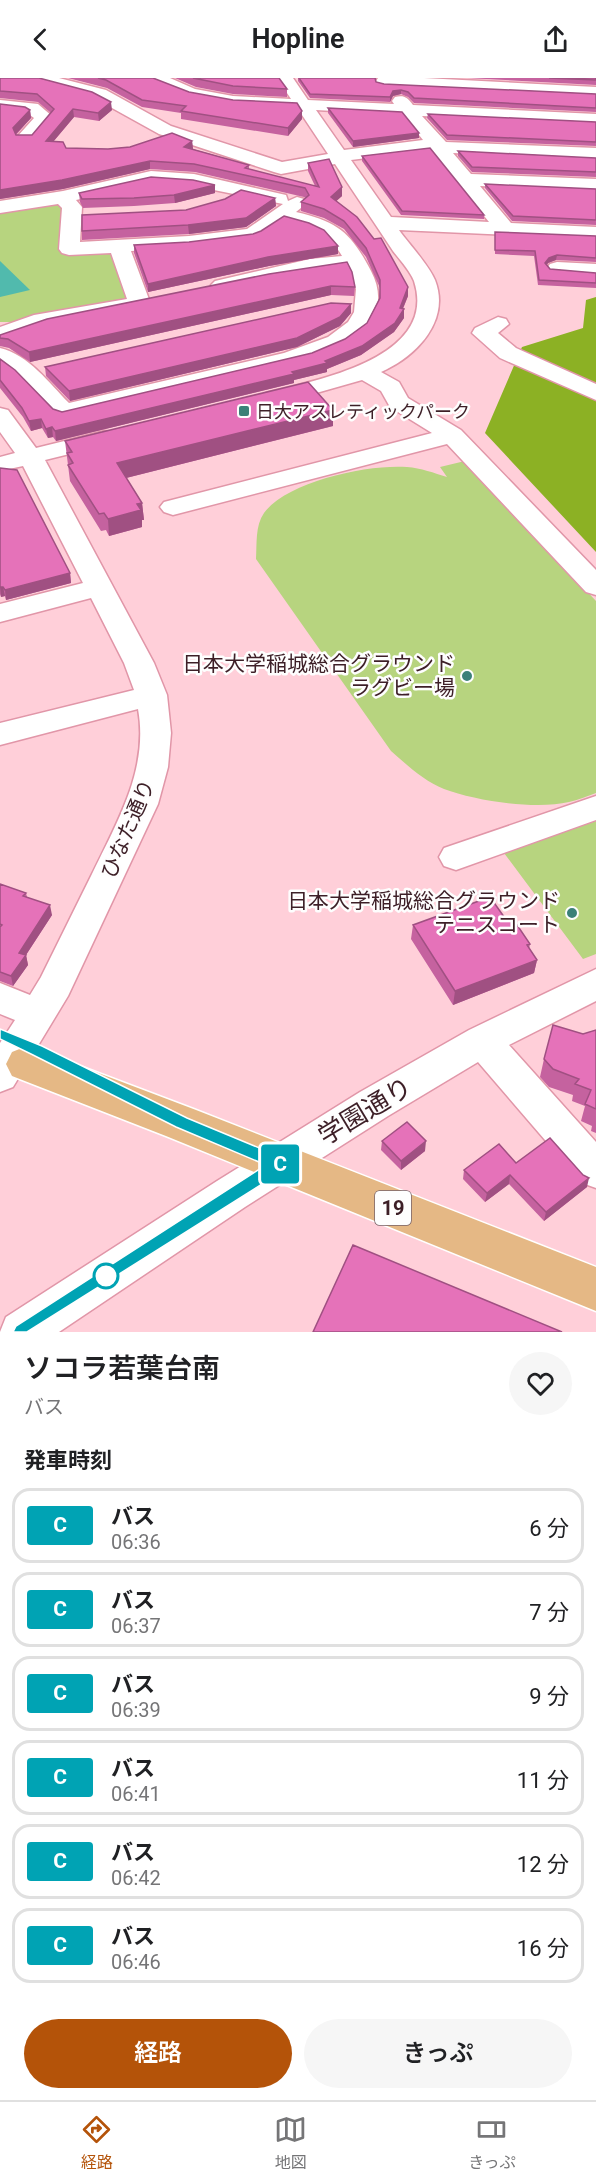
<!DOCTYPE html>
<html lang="ja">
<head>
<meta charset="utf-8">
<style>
	body { margin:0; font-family:Roboto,"Noto Sans JP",sans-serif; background:#f6f6f6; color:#202124; height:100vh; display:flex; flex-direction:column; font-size:22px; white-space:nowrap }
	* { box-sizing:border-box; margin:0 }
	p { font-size:20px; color:#757577 }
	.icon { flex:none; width:33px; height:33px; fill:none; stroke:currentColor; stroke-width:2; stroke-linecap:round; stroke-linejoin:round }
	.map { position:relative; height:1254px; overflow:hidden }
	.side { display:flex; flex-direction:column; background:#fff; flex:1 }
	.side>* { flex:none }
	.badge { padding:0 12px; border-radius:4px; font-size:21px; line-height:39px }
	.map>.badge { position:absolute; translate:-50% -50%; box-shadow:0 0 0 3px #fff }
	h2 { padding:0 24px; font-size:22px; line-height:54px }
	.round { display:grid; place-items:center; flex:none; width:63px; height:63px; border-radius:32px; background:#f6f6f6 }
	.headline { display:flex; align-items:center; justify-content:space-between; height:102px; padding:0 24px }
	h1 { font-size:28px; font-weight:600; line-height:45px }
	.action { display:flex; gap:12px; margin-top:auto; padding:12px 24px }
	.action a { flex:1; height:69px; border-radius:36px; background:#b45309; color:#fff; font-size:24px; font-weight:600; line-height:69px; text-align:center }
	.action a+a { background:#f6f6f6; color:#202124 }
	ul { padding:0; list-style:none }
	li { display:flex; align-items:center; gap:18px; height:75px; margin:0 12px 9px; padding:0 12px; border:3px solid #e0e0e0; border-radius:18px }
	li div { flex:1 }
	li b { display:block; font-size:22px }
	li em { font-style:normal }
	li .badge { min-width:66px; font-weight:700; text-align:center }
	header { display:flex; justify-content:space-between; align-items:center; height:78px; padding:0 24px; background:#fff; font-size:27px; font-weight:600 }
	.dock { display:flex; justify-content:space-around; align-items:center; height:84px; border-top:2px solid #e0e0e0; background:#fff; font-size:16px; color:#757577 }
	.dock a { display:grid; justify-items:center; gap:3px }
	.dock .active { color:#b45309 }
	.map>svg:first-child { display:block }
	.green { fill:#b7d47f }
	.forest { fill:#8cb124 }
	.water { fill:#51baad }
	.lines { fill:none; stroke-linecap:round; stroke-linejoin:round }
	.minor-casing { stroke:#e196a8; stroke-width:3 }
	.major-casing { stroke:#fff; stroke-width:3 }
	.minor { fill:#fff; fill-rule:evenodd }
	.major { fill:#e5b885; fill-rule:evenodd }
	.wall { fill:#c5629f }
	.shaded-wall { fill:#a05082 }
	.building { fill:#e572b9; stroke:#a05082; stroke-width:1.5 }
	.line { fill:#00a3b4; stroke:#fff; stroke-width:1.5 }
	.poi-dot { fill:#3b8178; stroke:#fefefe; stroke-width:2 }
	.stop-dot { fill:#fff; stroke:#00a3b4; stroke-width:3 }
	.labels { text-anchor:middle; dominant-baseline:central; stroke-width:5; stroke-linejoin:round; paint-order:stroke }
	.far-poi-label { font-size:18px; fill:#3d1f27; stroke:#fefefe; text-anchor:start }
	.shield { fill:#fefefe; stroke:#776268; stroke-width:1.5 }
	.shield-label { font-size:20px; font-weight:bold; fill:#3d1f27 }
	.poi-label { font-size:21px; fill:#3d1f27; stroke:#fefefe; text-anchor:end }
	.street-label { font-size:21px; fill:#3d1f27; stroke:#fefefe }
	.near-street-label { font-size:26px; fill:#3d1f27; stroke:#fefefe }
</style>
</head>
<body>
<header><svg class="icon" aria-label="back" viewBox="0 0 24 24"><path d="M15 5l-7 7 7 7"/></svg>Hopline<svg class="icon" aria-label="share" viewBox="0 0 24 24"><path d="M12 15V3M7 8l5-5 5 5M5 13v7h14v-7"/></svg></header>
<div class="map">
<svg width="596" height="1254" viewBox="0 0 596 1254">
	<rect width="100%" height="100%" fill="#ffcfd9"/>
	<!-- green -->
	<path class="green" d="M 55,125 L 63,131 L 61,176 L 108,173 L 113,175 L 128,219 L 123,224 L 16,244 L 0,244 L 0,134 Z
		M 465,383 L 596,523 L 596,715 C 587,718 578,722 569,724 C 536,732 476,723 444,711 C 424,703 407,687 391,673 L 256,481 C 257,466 255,448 264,435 C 287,403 369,386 407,389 C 421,390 434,395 447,399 L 440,389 Z
		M 596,743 L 596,876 L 583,881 L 504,775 Z"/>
	<!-- forest -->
	<path class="forest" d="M 596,219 L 596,474 L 485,355 L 522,269 L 583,250 L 586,222 Z"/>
	<!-- water -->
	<path class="water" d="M 0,183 L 30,212 L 0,219 Z"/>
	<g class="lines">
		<!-- minor casing -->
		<g class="minor-casing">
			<path id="minor" d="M 32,0 L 59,0 L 106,12 L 171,48 L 282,84 L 328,76 L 298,31 L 233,28 L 190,20 L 150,4 L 148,0 L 170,0 L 195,11 L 233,18 L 291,21 L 277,0 L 293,0 L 308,22 L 394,26 L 392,23 L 395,19 C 404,17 407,19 413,27 L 596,36 L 596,46 L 422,38 L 446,64 L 596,70 L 596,82 L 453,75 L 471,96 L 596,101 L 596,113 L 480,108 L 511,145 L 596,149 L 596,161 L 399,152 C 409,166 428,186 435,202 C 451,243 416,279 381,294 L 399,304 L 408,320 L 461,352 L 596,492 L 596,517 L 586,514 L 447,366 L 173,437 L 164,434 L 160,429 L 164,424 L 432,355 L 390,329 L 381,313 L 362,302 L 274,327 L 266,325 L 262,320 L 266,315 C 317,302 439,280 414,203 C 410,193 400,182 393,173 C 374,144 354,115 335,86 L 281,96 L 274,94 L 159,56 L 94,20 L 34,4 ZM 316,32 L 403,37 L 423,62 L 344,72 ZM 431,72 L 489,144 L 391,139 L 351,82 Z
				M 378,0 L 424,0 L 596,9 L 596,19 L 384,8 L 378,7 L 376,3 Z
				M 0,22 L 38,26 L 53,39 L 31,64 L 19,64 L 16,60 L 34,40 L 27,35 L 0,32 Z
				M 151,93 L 194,96 L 286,117 L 288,123 L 297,119 L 304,121 L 307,125 L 296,134 C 339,144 351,155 371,193 C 384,217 379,242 358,259 C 322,288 268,291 224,302 C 171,315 117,328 64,341 L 56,339 L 18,299 L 0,287 L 0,270 C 29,277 49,305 69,325 L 284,275 L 328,259 L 348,244 L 354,234 L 356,211 L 348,190 L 310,193 L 222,213 L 215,211 L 211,207 L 215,203 L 310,181 L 342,178 C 330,155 308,149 284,144 L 260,160 L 253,162 L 189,170 L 131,173 L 150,224 L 147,229 L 39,250 L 0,264 L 0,249 L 34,237 L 127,221 L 111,175 L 69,177 L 62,175 L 59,171 L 62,130 L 58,126 L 0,135 L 0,123 L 63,113 ZM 151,105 L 194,108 L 283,126 L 247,151 L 189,158 L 80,164 L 82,129 L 76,122 Z
				M 557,184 L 596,186 L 596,198 L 550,194 L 547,190 L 550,186 Z
				M 498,239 L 506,241 L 509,246 L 498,255 L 516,270 L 596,306 L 596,322 L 500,280 L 472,255 L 475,250 Z
				M 0,330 L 8,332 L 36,370 L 105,353 L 114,355 L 117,360 L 114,365 L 45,382 L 154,585 L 167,617 L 171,655 L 168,689 L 158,726 L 68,918 L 13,1009 L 0,1014 L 0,965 L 15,942 L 0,936 L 0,905 L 30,917 L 41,899 C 58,865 75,830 92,796 C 117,744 149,691 138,631 L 0,667 L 0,645 L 134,612 L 124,585 L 91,520 L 0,544 L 0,526 L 83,505 L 23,388 L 0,393 L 0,379 L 15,375 L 0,354 Z
				M 596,718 L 596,742 L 456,792 L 444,788 L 439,779 L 444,770 Z
				M 596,891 L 596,923 L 509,967 L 596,1064 L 596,1110 L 582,1105 L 478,984 L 388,1038 L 245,1129 L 59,1254 L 0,1254 L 6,1239 L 217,1103 L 360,1014 L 469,952 Z"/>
		</g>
		<!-- major casing -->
		<g class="major-casing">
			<path id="major" d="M 27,968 L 196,1032 L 596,1189 L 596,1233 L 166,1058 L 12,998 L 6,986 L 12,974 Z"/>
		</g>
		<!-- minor -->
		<use href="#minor" class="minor"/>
		<!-- major -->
		<use href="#major" class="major"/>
	</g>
	<!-- wall -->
	<path class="wall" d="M 0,0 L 112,32 L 99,43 L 74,39 L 53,64 L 66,70 L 108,71 L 192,63 L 193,71 L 249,87 L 249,91 L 315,108 L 308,93 L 308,85 L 342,118 L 336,123 L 408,209 L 408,218 L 403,231 L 404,240 L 394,254 L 361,277 L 327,291 L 327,294 L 294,302 L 294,305 L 56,363 L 53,359 L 48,360 L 42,350 L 31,353 L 23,339 L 0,310 L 0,281 L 53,331 L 62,334 L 312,275 L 345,261 L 367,245 L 379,221 L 380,210 L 366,179 L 344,151 L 324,140 L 301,133 L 301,124 L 306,120 L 304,119 L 195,94 L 150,91 L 63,111 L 0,121 L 0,26 L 30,32 L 31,40 L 16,57 L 32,57 L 51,35 L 38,24 L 0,20 Z
		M 68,0 L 153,0 L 189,14 L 302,41 L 288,58 L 181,41 L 181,35 L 142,29 L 107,10 Z
		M 175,0 L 279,0 L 287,11 L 287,19 L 233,16 L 196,9 Z
		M 298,0 L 376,0 L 376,4 L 384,6 L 596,16 L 596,34 L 414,25 L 408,19 L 401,16 L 393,18 L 390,24 L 310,20 L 298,3 Z
		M 467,0 L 596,0 L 596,7 Z
		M 328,30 L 419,60 L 353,69 L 328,35 Z
		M 428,36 L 596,44 L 596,68 L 447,62 L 427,40 Z
		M 458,73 L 596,80 L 596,99 L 472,94 L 458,78 Z
		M 362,78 L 484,137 L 484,141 L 401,137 L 362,83 Z
		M 485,106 L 596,111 L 596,147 L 512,143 L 485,110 Z
		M 215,107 L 215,115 L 175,125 L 134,128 L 83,130 L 80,124 L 79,115 Z
		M 275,120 L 276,128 L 246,149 L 189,156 L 82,162 L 82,153 L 186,132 Z
		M 495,154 L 596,158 L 596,184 L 556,182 L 548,185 L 547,187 L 550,191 L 596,195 L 596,210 L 538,207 L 534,178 L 495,176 Z
		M 134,167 L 338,176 L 269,188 L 148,214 L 134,175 Z
		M 269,196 L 355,209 L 354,218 L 331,217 L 30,284 L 9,270 L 0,268 L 0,257 Z
		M 351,226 L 351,235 L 340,248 L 297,269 L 70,323 L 46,298 L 45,289 Z
		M 333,348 L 126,400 L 142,425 L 144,442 L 142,442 L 142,449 L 109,458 L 106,452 L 101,453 L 70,403 L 65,363 Z
		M 0,390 L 70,495 L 71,505 L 6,522 L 5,518 L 1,519 L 0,516 Z
		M 0,806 L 26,815 L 27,819 L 52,837 L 26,877 L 28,887 L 13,908 L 0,903 Z
		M 507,843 L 530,866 L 529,871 L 537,882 L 534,895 L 453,927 L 411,861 L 413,847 Z
		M 596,952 L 596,1055 L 591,1053 L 592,1048 L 581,1043 L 585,1028 L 572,1023 L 573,1017 L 549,1009 L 540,999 L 544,981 Z
		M 382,1063 L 425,1073 L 401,1092 L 381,1072 Z
		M 516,1085 L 587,1109 L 544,1143 L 509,1106 L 485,1124 L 463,1101 L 464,1092 Z"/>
	<!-- shaded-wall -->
	<path class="shaded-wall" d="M 401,12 L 401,16 L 393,18 L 390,24 L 390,19 L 393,13 Z
		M 111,24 L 112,32 L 99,43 L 98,35 Z
		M 73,31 L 74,39 L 47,71 L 46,63 Z
		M 30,32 L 31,40 L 14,58 L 13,50 Z
		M 302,33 L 302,41 L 288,58 L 288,50 Z
		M 419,55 L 419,60 L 353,69 L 353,63 Z
		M 192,63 L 193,71 L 184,69 Z
		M 150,83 L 150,91 L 63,111 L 0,121 L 0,112 Z
		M 215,107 L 215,115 L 175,125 L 174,117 Z
		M 342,109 L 342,118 L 331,128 L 331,119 Z
		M 275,120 L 276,128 L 246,149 L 189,156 L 188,147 Z
		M 338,168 L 338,176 L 269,188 L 148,214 L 148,206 L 268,179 Z
		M 557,177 L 556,182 L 548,185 L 545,190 L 545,185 L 549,180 Z
		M 331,208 L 331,217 L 30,284 L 29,274 Z
		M 408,209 L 408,218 L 400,237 L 404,231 L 404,240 L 394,254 L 361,277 L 327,291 L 327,294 L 294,302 L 294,305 L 56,363 L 55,353 L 292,294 L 325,283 L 400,230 Z
		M 351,226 L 351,235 L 340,248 L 297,269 L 70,323 L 69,313 Z
		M 333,332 L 333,348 L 118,402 L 117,385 Z
		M 41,341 L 42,350 L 31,353 L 29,343 Z
		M 52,349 L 53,359 L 48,360 L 46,351 Z
		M 142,425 L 144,442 L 142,442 L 142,449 L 109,458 L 108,441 L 137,426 Z
		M 70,495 L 71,505 L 6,522 L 5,512 Z
		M 0,509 L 3,509 L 5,518 L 1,519 Z
		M 50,827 L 52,837 L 24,880 L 26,877 L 28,887 L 13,908 L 11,898 L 19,875 Z
		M 537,882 L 534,895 L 453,927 L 455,913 Z
		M 426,1063 L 425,1073 L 401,1092 L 401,1083 Z
		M 510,1097 L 509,1106 L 485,1124 L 487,1115 Z
		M 589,1100 L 587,1109 L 544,1143 L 546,1134 Z"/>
	<!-- building -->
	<path class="building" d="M 0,0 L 39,0 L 92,14 L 111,24 L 98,35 L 73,31 L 46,63 L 63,64 L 66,70 L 108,71 L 130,69 L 172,55 L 192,63 L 184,69 L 249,87 L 245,90 L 319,109 L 308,85 L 329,81 L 342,109 L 331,119 L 357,139 L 374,161 L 381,160 L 408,209 L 400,230 L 404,231 L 395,245 L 362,268 L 325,283 L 327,285 L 292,294 L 294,296 L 55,353 L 52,349 L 46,351 L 41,341 L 29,343 L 22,330 L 0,302 L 0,281 L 15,292 L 53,331 L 62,334 L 312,275 L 345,261 L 367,245 L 380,220 L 380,202 L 366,170 L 344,143 L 324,131 L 301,124 L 309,117 L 305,110 L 194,86 L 150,83 L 62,102 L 0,112 L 0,26 L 25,29 L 30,32 L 13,50 L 16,57 L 32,57 L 54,31 L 37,16 L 0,13 Z
		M 98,0 L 153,0 L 189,14 L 233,22 L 297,25 L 302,33 L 288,50 L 181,33 L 186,28 L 142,22 L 106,2 Z
		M 193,0 L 279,0 L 287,11 L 233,8 Z
		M 299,0 L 375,0 L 376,4 L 384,6 L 596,16 L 596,30 L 414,20 L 408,14 L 401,12 L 393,13 L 390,19 L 310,16 Z
		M 549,0 L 596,0 L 596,2 Z
		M 328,30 L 402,34 L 419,55 L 353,63 Z
		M 428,36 L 596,44 L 596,64 L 447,57 Z
		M 430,70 L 484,137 L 402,133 L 362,78 Z
		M 458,73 L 596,80 L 596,94 L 472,89 Z
		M 151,99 L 193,102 L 215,107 L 174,117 L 134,120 L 82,121 L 79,115 Z
		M 485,106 L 596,111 L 596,142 L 513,138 Z
		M 241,112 L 275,120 L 246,140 L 188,147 L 82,153 L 82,137 L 186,132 L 225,121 Z
		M 284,138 L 309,145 L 324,152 L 338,168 L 268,179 L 148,206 L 134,167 L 189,164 L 253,156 L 261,153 Z
		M 495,154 L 596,158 L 596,180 L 557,177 L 549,180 L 545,185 L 550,191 L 596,195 L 596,205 L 539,202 L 535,173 L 495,172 Z
		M 347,184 L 352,194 L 355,209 L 331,208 L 29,274 L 8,261 L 0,260 L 0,257 L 47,241 L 269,196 Z
		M 331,225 L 351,226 L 340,239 L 297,260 L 69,313 L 45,289 Z
		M 308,304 L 333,332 L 117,385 L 142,425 L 137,426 L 141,432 L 108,441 L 104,435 L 99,436 L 68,387 L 73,385 L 67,375 L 72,374 L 65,363 Z
		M 0,390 L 17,392 L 70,495 L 5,512 L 3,509 L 0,509 Z
		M 0,806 L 26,815 L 23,818 L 50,827 L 19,875 L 26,877 L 11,898 L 0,894 L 0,849 L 2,847 L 0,846 Z
		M 490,819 L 507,843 L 513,841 L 530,866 L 527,867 L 537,882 L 455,913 L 413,847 Z
		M 553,947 L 583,956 L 596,952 L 596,1031 L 585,1026 L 591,1012 L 575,1006 L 579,1001 L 553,991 L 544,981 Z
		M 407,1044 L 426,1063 L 401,1083 L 382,1063 Z
		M 550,1060 L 583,1097 L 589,1100 L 546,1134 L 510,1097 L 487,1115 L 464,1092 L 499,1066 L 516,1085 Z
		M 353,1167 L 562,1254 L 313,1254 Z"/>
	<!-- line -->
	<path class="line" d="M 0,951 L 42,968 L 187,1040 L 286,1081 L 288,1086 L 286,1091 L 27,1254 L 13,1254 L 16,1248 L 266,1087 L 176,1049 L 31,976 L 0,961 Z"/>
	<!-- markers -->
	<g class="poi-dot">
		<rect x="238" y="327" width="12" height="12" rx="3"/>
		<circle cx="467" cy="598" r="6"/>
		<circle cx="572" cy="835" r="6"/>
	</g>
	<circle class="stop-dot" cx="106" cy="1198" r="12"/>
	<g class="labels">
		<!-- far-poi labels -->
		<g class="far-poi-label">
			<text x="256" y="333">日大アスレティックパーク</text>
		</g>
		<!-- shield labels -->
		<rect class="shield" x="375" y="1113" width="36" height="34" rx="4.5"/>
		<g class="shield-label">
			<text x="393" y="1130">19</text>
		</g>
		<!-- poi labels -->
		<g class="poi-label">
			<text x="455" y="586">日本大学稲城総合グラウンド<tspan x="455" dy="24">ラグビー場</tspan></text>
			<text x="560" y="823">日本大学稲城総合グラウンド<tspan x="560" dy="24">テニスコート</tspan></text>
		</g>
		<!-- street labels -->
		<g class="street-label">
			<text transform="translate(128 751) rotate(-67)">ひなた通り</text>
		</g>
		<!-- near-street labels -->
		<g class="near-street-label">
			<text transform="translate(365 1033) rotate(-31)">学園通り</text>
		</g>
	</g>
</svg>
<b class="badge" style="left:280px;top:1086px;background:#00a3b4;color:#fff">C</b>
</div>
<section class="side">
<div class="headline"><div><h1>ソコラ若葉台南</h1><p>バス</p></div><a class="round"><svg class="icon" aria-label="heart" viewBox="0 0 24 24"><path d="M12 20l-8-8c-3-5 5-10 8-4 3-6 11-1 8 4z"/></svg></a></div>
<h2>発車時刻</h2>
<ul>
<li><span class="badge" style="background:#00a3b4;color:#fff">C</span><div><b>バス</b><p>06:36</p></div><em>6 分</em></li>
<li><span class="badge" style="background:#00a3b4;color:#fff">C</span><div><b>バス</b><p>06:37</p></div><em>7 分</em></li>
<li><span class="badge" style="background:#00a3b4;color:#fff">C</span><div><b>バス</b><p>06:39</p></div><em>9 分</em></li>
<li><span class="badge" style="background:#00a3b4;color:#fff">C</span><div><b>バス</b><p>06:41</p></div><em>11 分</em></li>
<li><span class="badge" style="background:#00a3b4;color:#fff">C</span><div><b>バス</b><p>06:42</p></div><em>12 分</em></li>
<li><span class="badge" style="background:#00a3b4;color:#fff">C</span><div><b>バス</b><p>06:46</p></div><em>16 分</em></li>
</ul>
<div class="action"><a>経路</a><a>きっぷ</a></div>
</section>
<nav class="dock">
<a class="active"><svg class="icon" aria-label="directions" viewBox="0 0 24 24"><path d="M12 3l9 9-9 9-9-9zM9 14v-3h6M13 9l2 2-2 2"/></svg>経路</a>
<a><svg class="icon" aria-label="map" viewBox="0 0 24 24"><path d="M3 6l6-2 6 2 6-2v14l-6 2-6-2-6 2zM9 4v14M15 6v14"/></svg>地図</a>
<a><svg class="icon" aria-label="tickets" viewBox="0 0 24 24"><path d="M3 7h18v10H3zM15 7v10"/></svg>きっぷ</a>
</nav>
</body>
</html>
